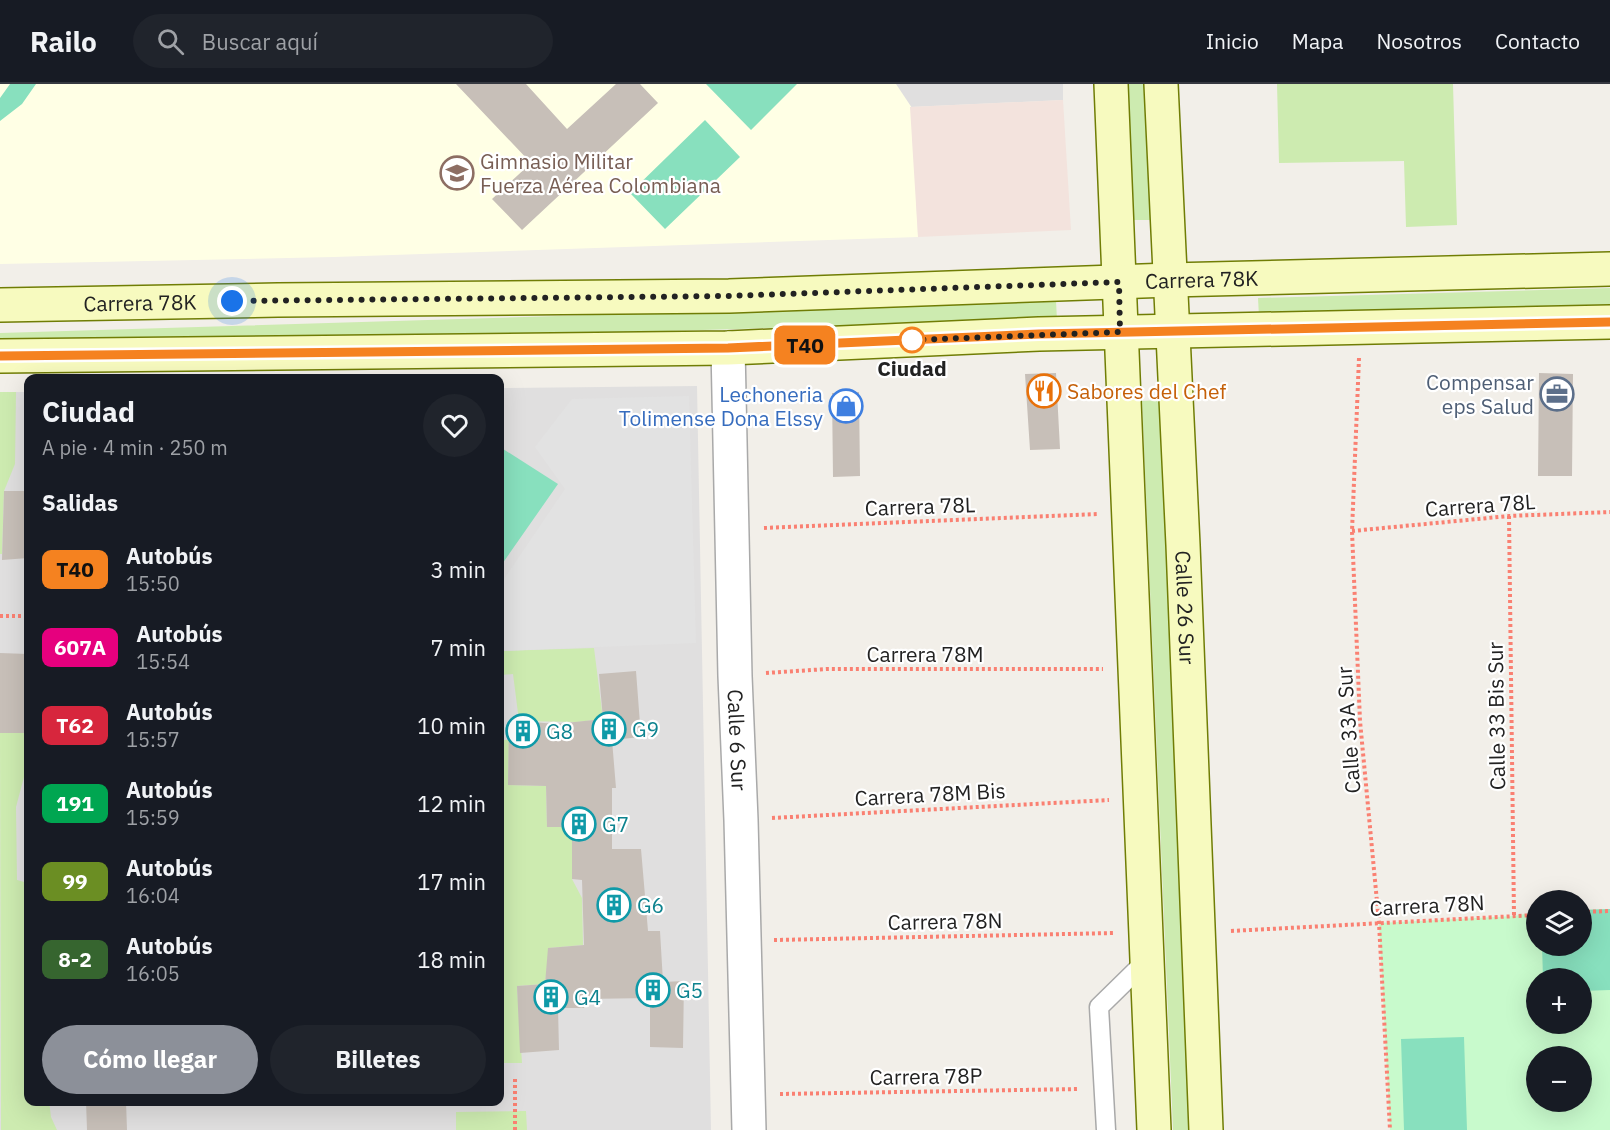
<!DOCTYPE html>
<html lang="es">
<head>
<meta charset="utf-8">
<style>
	body { margin:0; font-family:"IBM Plex Sans",sans-serif; background:#20242c; color:#f1f3f6; height:100vh; display:flex; flex-direction:column; font-size:22px; white-space:nowrap }
	* { box-sizing:border-box; margin:0 }
	p { font-size:20px; color:#9ea1a6 }
	.icon { flex:none; width:33px; height:33px; fill:none; stroke:currentColor; stroke-width:2; stroke-linecap:round; stroke-linejoin:round }
	.map { position:relative; flex:1; overflow:hidden }
	.drawer { position:absolute; left:24px; top:290px; width:480px; height:732px; display:flex; flex-direction:column; background:#171b24; border-radius:12px; box-shadow:0 6px 24px #0002 }
	.drawer>* { flex:none }
	.badge { padding:0 12px; border-radius:9px; font-size:21px; line-height:39px }
	.tools { position:absolute; left:1526px; top:806px; display:grid; gap:12px }
	.tools a { display:grid; place-items:center; width:66px; height:66px; border-radius:50%; background:#171b24; box-shadow:0 6px 24px #0002; font-size:30px }
	.you { position:absolute; width:30px; height:30px; margin:-15px; border:4px solid #fff; border-radius:50%; background:#1a73e8; box-shadow:0 0 0 9px #1a73e833 }
	.map>.badge { position:absolute; translate:-50% -50%; box-shadow:0 0 0 3px #fff }
	h2 { padding:0 18px; font-size:22px; line-height:54px }
	.round { display:grid; place-items:center; flex:none; width:63px; height:63px; border-radius:32px; background:#20242c }
	.summary { display:flex; align-items:center; justify-content:space-between; height:102px; padding:0 18px }
	h1 { font-size:28px; font-weight:700; line-height:45px }
	.action { display:flex; gap:12px; margin-top:auto; padding:12px 18px }
	.action a { flex:1; height:69px; border-radius:36px; background:#8c9099; color:#fff; font-size:24px; font-weight:700; line-height:69px; text-align:center }
	.action a+a { background:#20242c; color:#f1f3f6 }
	ul { padding:0; list-style:none }
	li { display:flex; align-items:center; gap:18px; height:78px; padding:0 18px }
	li div { flex:1 }
	li b { display:block; font-size:22px }
	li em { font-style:normal }
	li .badge { min-width:66px; font-weight:700; text-align:center }
	header { display:flex; align-items:center; gap:36px; box-sizing:border-box; height:84px; padding:0 30px; background:#171b24; border-bottom:2px solid #363941 }
	header strong { font-size:28px }
	nav { display:flex; gap:33px; margin-inline-start:auto; font-size:21px }
	.search { width:420px; height:54px; background:#20242c; display:flex; align-items:center; gap:15px; box-sizing:border-box; padding:0 21px; border-radius:33px; color:#9ea1a6; font-size:22px }
	.map>svg:first-child { display:block }
	.residential { fill:#e0dfdf }
	.education { fill:#ffffe5 }
	.military { fill:#f3e3dd }
	.grass { fill:#cdebb0 }
	.park { fill:#c8facc; fill-rule:evenodd }
	.pitch { fill:#88e0be }
	.parking { fill:#e2e2e2 }
	.building { fill:#c7bfb8 }
	.lines { fill:none; stroke-linecap:round; stroke-linejoin:round }
	.lane-casing { stroke:#a9a9a9; stroke-width:21 }
	.street-casing { stroke:#a9a9a9; stroke-width:36 }
	.secondary-casing { stroke:#707d05; stroke-width:36 }
	.path { stroke:#fa8072; stroke-width:4; stroke-dasharray:3 3; stroke-linecap:butt }
	.lane { stroke:#fff; stroke-width:18 }
	.street { stroke:#fff; stroke-width:33 }
	.secondary { stroke:#f7fabf; stroke-width:33 }
	.line-casing { stroke:#fff; stroke-width:14 }
	.line { stroke:#f58220; stroke-width:9 }
	.walk { stroke:#222; stroke-width:6; stroke-dasharray:0 10.8 }
	.stop-dot { fill:#fff; stroke:#f58220; stroke-width:3 }
	.labels { text-anchor:middle; dominant-baseline:central; stroke-width:4.5; stroke-linejoin:round; paint-order:stroke }
	.education-label { font-size:21px; fill:#785e54; stroke:#fff; text-anchor:start }
	.street-label { font-size:21px; fill:#222; stroke:#fff }
	.stop-label { font-size:21px; font-weight:bold; fill:#222; stroke:#fff }
	.service-label { font-size:21px; fill:#4e5e75; stroke:#fff; text-anchor:end }
	.food-label { font-size:21px; fill:#c56008; stroke:#fff; text-anchor:start }
	.shop-label { font-size:21px; fill:#366cbe; stroke:#fff; text-anchor:end }
	.culture-label { font-size:21px; fill:#0d838f; stroke:#fff; text-anchor:start }
</style>
</head>
<body>
<header>
<strong>Railo</strong>
<div class="search"><svg class="icon" aria-label="search" viewBox="0 0 24 24"><circle cx="10" cy="10" r="6"/><path d="M15 15l6 6"/></svg>Buscar aquí</div>
<nav><a>Inicio</a><a>Mapa</a><a>Nosotros</a><a>Contacto</a></nav>
</header>
<div class="map">
<svg width="1610" height="1046" viewBox="0 0 1610 1046">
	<rect width="100%" height="100%" fill="#f2efe9"/>
	<!-- residential -->
	<path class="residential" d="M 895,0 L 1063,0 L 1063,16 L 910,23 Z
		M 697,302 L 711,1046 L 0,1046 L 0,308 L 28,308 L 28,1017 L 500,1017 L 500,304 Z"/>
	<!-- education -->
	<path class="education" d="M 0,0 L 896,0 L 912,24 L 918,153 L 334,173 L 0,180 Z"/>
	<!-- military -->
	<path class="military" d="M 1063,16 L 1071,146 L 918,153 L 910,23 Z"/>
	<!-- grass -->
	<path class="grass" d="M 1128,0 L 1149,0 L 1153,136 L 1132,136 Z
		M 1277,0 L 1453,0 L 1457,141 L 1406,143 L 1404,77 L 1279,79 Z
		M 1610,204 L 1610,224 L 1259,233 L 1258,214 Z
		M 1056,217 L 1057,236 L 0,266 L 0,249 Z
		M 0,308 L 16,308 L 15,380 L 4,407 L 2,470 L 0,470 Z
		M 1160,316 L 1191,1046 L 1173,1046 L 1142,317 Z
		M 594,564 L 603,635 L 577,638 L 519,637 L 513,590 L 500,591 L 500,567 Z
		M 0,649 L 28,649 L 28,678 L 16,723 L 17,796 L 28,799 L 28,1017 L 49,1017 L 51,1033 L 57,1046 L 1,1046 Z
		M 500,656 L 509,656 L 508,701 L 546,702 L 547,743 L 572,743 L 572,795 L 582,814 L 583,861 L 549,864 L 545,900 L 517,902 L 522,979 L 500,979 Z
		M 526,1027 L 527,1046 L 456,1046 L 456,1028 Z"/>
	<!-- park -->
	<path class="park" d="M 1610,825 L 1610,1046 L 1390,1046 L 1379,839 L 1514,832 L 1536,828 L 1536,861 L 1581,861 L 1581,826 ZM 1536,894 L 1581,894 L 1581,939 L 1536,939 ZM 1536,972 L 1581,972 L 1581,1017 L 1536,1017 Z"/>
	<!-- pitch -->
	<path class="pitch" d="M 10,0 L 36,0 L 22,20 L 0,37 L 0,14 Z
		M 706,0 L 797,0 L 751,46 Z
		M 705,36 L 740,73 L 665,145 L 630,109 Z
		M 500,363 L 558,400 L 500,483 Z
		M 1610,825 L 1610,906 L 1581,907 L 1581,894 L 1543,894 L 1542,861 L 1581,861 L 1581,826 Z
		M 1464,953 L 1467,1046 L 1404,1046 L 1401,955 Z"/>
	<!-- parking -->
	<path class="parking" d="M 689,312 L 696,559 L 500,567 L 500,501 L 565,405 L 535,363 L 572,315 Z"/>
	<!-- building -->
	<path class="building" d="M 456,0 L 526,0 L 567,45 L 616,0 L 640,0 L 658,19 L 522,146 L 492,115 L 531,79 Z
		M 1056,289 L 1060,365 L 1030,366 L 1025,290 Z
		M 1539,289 L 1573,290 L 1572,392 L 1538,392 Z
		M 859,308 L 860,392 L 833,393 L 832,309 Z
		M 4,407 L 28,407 L 28,474 L 2,476 Z
		M 0,569 L 28,570 L 28,649 L 0,649 Z
		M 636,587 L 641,653 L 612,656 L 616,704 L 612,704 L 612,765 L 641,765 L 648,847 L 660,847 L 663,898 L 684,897 L 683,964 L 650,963 L 650,914 L 584,915 L 584,924 L 558,924 L 559,966 L 520,969 L 517,902 L 545,900 L 548,864 L 584,861 L 582,796 L 572,795 L 572,743 L 547,743 L 546,702 L 508,701 L 509,636 L 556,640 L 603,635 L 599,590 Z
		M 86,1017 L 126,1017 L 127,1046 L 87,1046 Z"/>
	<g class="lines">
		<!-- lane casing -->
		<g class="lane-casing">
			<path id="lane" d="M 1106,1046 L 1099,923 L 1147,876"/>
		</g>
		<!-- street casing -->
		<g class="street-casing">
			<g id="street">
				<path id="s1" d="M 728,264 L 735,592 L 741,736 L 749,1046"/>
			</g>
		</g>
		<!-- secondary casing -->
		<g class="secondary-casing">
			<g id="secondary">
				<path d="M 1111,0 L 1154,1046"/>
				<path id="s2" d="M 1161,0 L 1183,461 L 1206,1046"/>
				<path id="s3" d="M 0,221 L 278,216 L 729,212 L 1170,196 L 1610,185"/>
				<path d="M 0,272 L 728,264 L 1039,250 L 1610,238"/>
			</g>
		</g>
		<!-- path -->
		<path class="path" d="M 1359,274 L 1352,447 L 1360,637 L 1379,839 L 1390,1046
			M 1509,432 L 1514,832
			M 764,444 L 1098,430
			M 1352,447 L 1509,432 L 1610,428
			M 0,532 L 28,532
			M 766,589 L 827,585 L 1103,585
			M 772,734 L 1109,716
			M 1581,828 L 1610,827
			M 1231,847 L 1536,831
			M 774,856 L 1115,849
			M 780,1010 L 1079,1005
			M 515,1046 L 515,992"/>
		<!-- lane -->
		<use href="#lane" class="lane"/>
		<!-- street -->
		<use href="#street" class="street"/>
		<!-- secondary -->
		<use href="#secondary" class="secondary"/>
	</g>
	<g class="lines">
		<!-- line casing -->
		<g class="line-casing">
			<path id="line" d="M 0,272 L 728,264 L 1039,250 L 1610,238"/>
		</g>
		<!-- line -->
		<use href="#line" class="line"/>
		<!-- walk -->
		<path class="walk" d="M 232,217 L 729,212 L 1119,198 L 1120,248 L 912,256"/>
	</g>
	<!-- icons -->
	<defs>
		<g id="school-ring" transform="scale(1.725)"><circle r="9.5" fill="#fff" stroke="#8d6e63" stroke-width="1.5"/><path d="M0-5L7-2L0 1L-7-2ZM-4 1L0 2.5L4 1V4Q0 6-4 4Z" fill="#8d6e63"/></g>
		<g id="restaurant-ring" transform="scale(1.725)"><circle r="9.5" fill="#fff" stroke="#e8710a" stroke-width="1.5"/><path d="M-5-6h1v4h1v-4h1v4h1v-4h1v5L-1.5 .5V6h-2V.5L-5-1ZM5-6V6H3V1.5H1.5Q1.5-4 5-6Z" fill="#e8710a"/></g>
		<g id="office-ring" transform="scale(1.725)"><circle r="9.5" fill="#fff" stroke="#5c6f8a" stroke-width="1.5"/><path d="M-6-3h4V-5.5h4V-3h4V5H-6ZM-1-4.5V-3h2v-1.5ZM-6 0V1H6V0Z" fill="#5c6f8a"/></g>
		<g id="shop-ring" transform="scale(1.725)"><circle r="9.5" fill="#fff" stroke="#3f7fe0" stroke-width="1.5"/><path d="M-5-2.5h2.3a2.7 3.5 0 0 1 5.4 0H5L5.5 6h-11ZM-1.5-2.5h3a1.5 2.3 0 0 0-3 0Z" fill="#3f7fe0"/></g>
		<g id="building-ring" transform="scale(1.725)"><circle r="9.5" fill="#fff" stroke="#0f9aa8" stroke-width="1.5"/><path d="M-4-6H4V6H1V3H-1V6H-4ZM-2.5-4.3h1.7v1.8h-1.7ZM.8-4.3h1.7v1.8H.8ZM-2.5-1h1.7V.8h-1.7ZM.8-1h1.7V.8H.8Z" fill="#0f9aa8"/></g>
	</defs>
	<g fill-rule="evenodd">
		<use href="#school-ring" x="457" y="89"/>
		<use href="#restaurant-ring" x="1044" y="307"/>
		<use href="#office-ring" x="1557" y="310"/>
		<use href="#shop-ring" x="846" y="322"/>
		<use href="#building-ring" x="609" y="645"/>
		<use href="#building-ring" x="523" y="647"/>
		<use href="#building-ring" x="579" y="740"/>
		<use href="#building-ring" x="614" y="821"/>
		<use href="#building-ring" x="653" y="906"/>
		<use href="#building-ring" x="551" y="913"/>
	</g>
	<!-- markers -->
	<circle class="stop-dot" cx="912" cy="256" r="12"/>
	<g class="labels">
		<!-- education labels -->
		<g class="education-label">
			<text x="480" y="77">Gimnasio Militar<tspan x="480" dy="24">Fuerza Aérea Colombiana</tspan></text>
		</g>
		<!-- street labels -->
		<g class="street-label">
			<text stroke="none"><textPath href="#s3" startOffset="1202">Carrera 78K</textPath></text>
			<text stroke="none"><textPath href="#s3" startOffset="140">Carrera 78K</textPath></text>
			<text transform="translate(1480 421) rotate(-4)">Carrera 78L</text>
			<text transform="translate(920 422) rotate(-2)">Carrera 78L</text>
			<text stroke="none"><textPath href="#s2" startOffset="524">Calle 26 Sur</textPath></text>
			<text x="925" y="570">Carrera 78M</text>
			<text transform="translate(1496 632) rotate(-91)">Calle 33 Bis Sur</text>
			<text transform="translate(1348 646) rotate(-94)">Calle 33A Sur</text>
			<text stroke="none"><textPath href="#s1" startOffset="392">Calle 6 Sur</textPath></text>
			<text transform="translate(930 710) rotate(-3)">Carrera 78M Bis</text>
			<text transform="translate(1427 821) rotate(-3)">Carrera 78N</text>
			<text transform="translate(945 837) rotate(-1)">Carrera 78N</text>
			<text transform="translate(926 992) rotate(-1)">Carrera 78P</text>
		</g>
		<!-- stop labels -->
		<g class="stop-label">
			<text x="912" y="284">Ciudad</text>
		</g>
		<!-- service labels -->
		<g class="service-label">
			<text x="1534" y="298">Compensar<tspan x="1534" dy="24">eps Salud</tspan></text>
		</g>
		<!-- food labels -->
		<g class="food-label">
			<text x="1067" y="307">Sabores del Chef</text>
		</g>
		<!-- shop labels -->
		<g class="shop-label">
			<text x="823" y="310">Lechoneria<tspan x="823" dy="24">Tolimense Dona Elssy</tspan></text>
		</g>
		<!-- culture labels -->
		<g class="culture-label">
			<text x="632" y="645">G9</text>
			<text x="546" y="647">G8</text>
			<text x="602" y="740">G7</text>
			<text x="637" y="821">G6</text>
			<text x="676" y="906">G5</text>
			<text x="574" y="913">G4</text>
		</g>
	</g>
</svg>
<div class="tools">
<a><svg class="icon" aria-label="layers" viewBox="0 0 24 24"><path d="M12 4l9 5-9 5-9-5zM3 14l9 5 9-5"/></svg></a>
<a>+</a>
<a>−</a>
</div>
<div class="you" style="left:232px;top:217px"></div>
<b class="badge" style="left:805px;top:261px;background:#f58220;color:#111">T40</b>
<section class="drawer">
<div class="summary"><div><h1>Ciudad</h1><p>A pie · 4 min · 250 m</p></div><a class="round"><svg class="icon" aria-label="heart" viewBox="0 0 24 24"><path d="M12 20l-8-8c-3-5 5-10 8-4 3-6 11-1 8 4z"/></svg></a></div>
<h2>Salidas</h2>
<ul>
<li><span class="badge" style="background:#f58220;color:#111">T40</span><div><b>Autobús</b><p>15:50</p></div><em>3 min</em></li>
<li><span class="badge" style="background:#e6007e;color:#fff">607A</span><div><b>Autobús</b><p>15:54</p></div><em>7 min</em></li>
<li><span class="badge" style="background:#d7263d;color:#fff">T62</span><div><b>Autobús</b><p>15:57</p></div><em>10 min</em></li>
<li><span class="badge" style="background:#00a651;color:#fff">191</span><div><b>Autobús</b><p>15:59</p></div><em>12 min</em></li>
<li><span class="badge" style="background:#6b8e23;color:#fff">99</span><div><b>Autobús</b><p>16:04</p></div><em>17 min</em></li>
<li><span class="badge" style="background:#36652f;color:#fff">8-2</span><div><b>Autobús</b><p>16:05</p></div><em>18 min</em></li>
</ul>
<div class="action"><a>Cómo llegar</a><a>Billetes</a></div>
</section>
</div>
</body>
</html>
